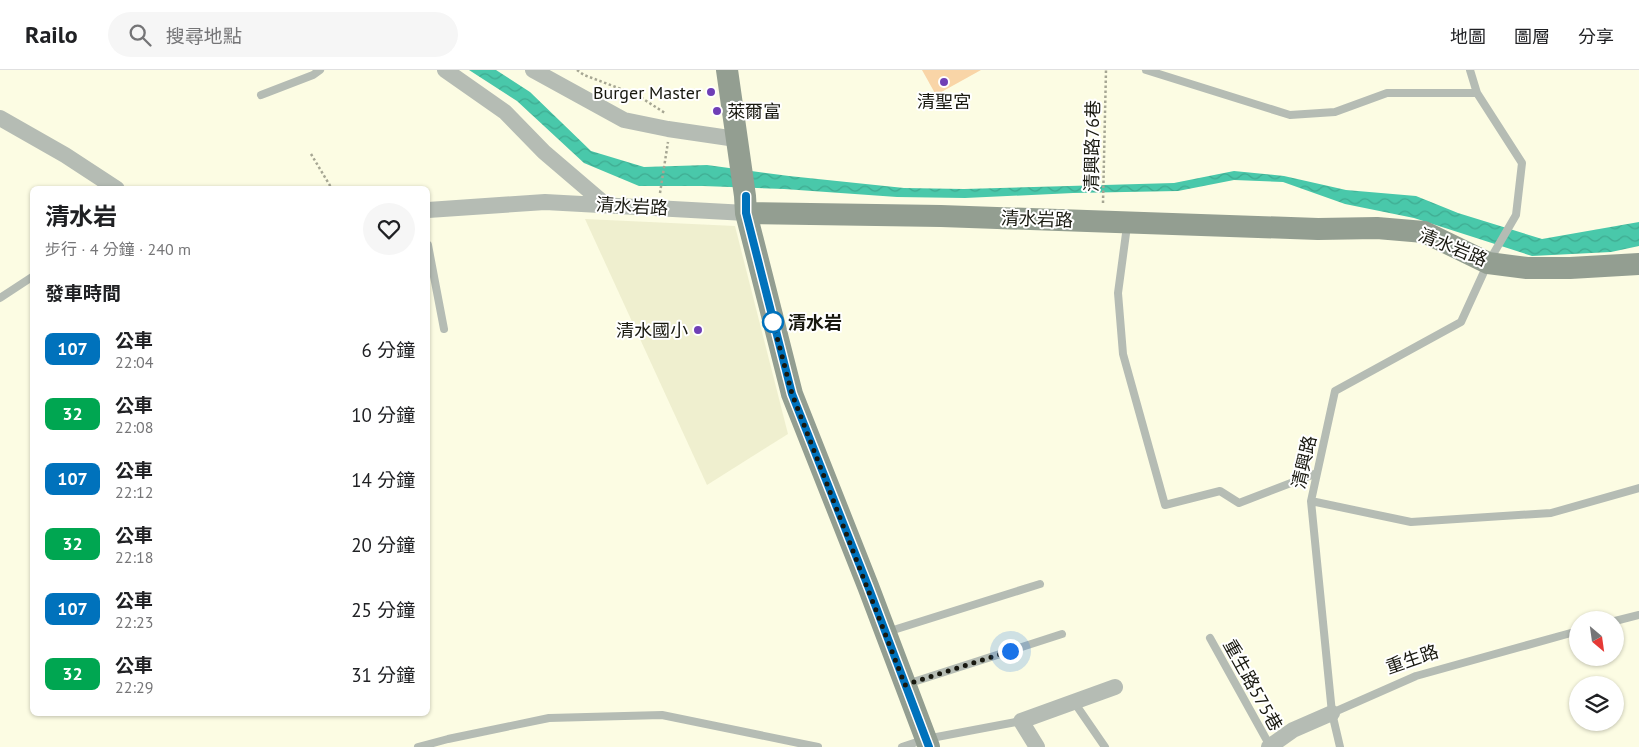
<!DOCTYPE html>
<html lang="zh-TW">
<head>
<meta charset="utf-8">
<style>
	body { margin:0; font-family:"PT Sans","Noto Sans TC",sans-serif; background:#f6f6f6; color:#202124; height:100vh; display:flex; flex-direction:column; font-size:19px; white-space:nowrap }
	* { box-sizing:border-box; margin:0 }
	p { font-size:16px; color:#757577 }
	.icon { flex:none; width:28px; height:28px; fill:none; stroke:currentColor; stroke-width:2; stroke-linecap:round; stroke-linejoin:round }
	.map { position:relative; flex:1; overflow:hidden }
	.drawer { position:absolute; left:30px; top:116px; width:400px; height:530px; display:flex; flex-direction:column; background:#fff; border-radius:8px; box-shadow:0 1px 4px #0004 }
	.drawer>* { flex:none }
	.badge { padding:0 10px; border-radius:8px; font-size:18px; line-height:32px }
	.needle { width:32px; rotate:151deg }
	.fabs { position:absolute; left:1569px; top:541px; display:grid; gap:10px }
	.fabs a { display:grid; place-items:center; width:55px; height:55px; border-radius:50%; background:#fff; box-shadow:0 1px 4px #0004; font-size:25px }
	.you { position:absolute; width:25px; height:25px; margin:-12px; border:4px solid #fff; border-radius:50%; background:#1a73e8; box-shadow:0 0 0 8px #1a73e833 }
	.map>.badge { position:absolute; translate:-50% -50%; box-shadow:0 0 0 2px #fff }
	h2 { padding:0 15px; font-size:19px; line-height:45px }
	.round { display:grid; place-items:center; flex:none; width:52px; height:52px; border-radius:26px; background:#f6f6f6 }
	.head { display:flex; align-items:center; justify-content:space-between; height:85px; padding:0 15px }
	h1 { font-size:24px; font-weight:700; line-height:38px }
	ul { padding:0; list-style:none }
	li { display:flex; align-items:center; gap:15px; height:65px; padding:0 15px }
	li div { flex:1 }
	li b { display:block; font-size:19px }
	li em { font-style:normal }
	li .badge { min-width:55px; font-weight:700; text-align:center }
	header { display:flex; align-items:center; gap:30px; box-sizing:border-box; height:70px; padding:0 25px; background:#fff; border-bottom:1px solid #e0e0e0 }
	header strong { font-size:24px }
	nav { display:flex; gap:28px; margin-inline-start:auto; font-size:18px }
	.search { width:350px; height:45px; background:#f6f6f6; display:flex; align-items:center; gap:12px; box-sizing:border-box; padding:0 18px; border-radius:28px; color:#757577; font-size:19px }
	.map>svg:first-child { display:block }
	.built { fill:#efefcf }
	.water { fill:url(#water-waves) }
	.building { fill:#f9d5a7; filter:url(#shadow) }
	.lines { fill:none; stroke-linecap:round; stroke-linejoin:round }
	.path { stroke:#a6a693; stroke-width:2.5; stroke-dasharray:2.5 2.5; stroke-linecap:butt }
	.lane { stroke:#b5bcb4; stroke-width:8 }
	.street { stroke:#b5bcb4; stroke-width:16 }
	.secondary { stroke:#939e91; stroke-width:22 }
	.line-casing { stroke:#fff; stroke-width:11 }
	.line { stroke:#0072bc; stroke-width:8 }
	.walk { stroke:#18180f; stroke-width:5; stroke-dasharray:0 9 }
	.poi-dot { fill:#6f3fb6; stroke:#fff; stroke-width:2 }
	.stop-dot { fill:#fff; stroke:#0072bc; stroke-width:2.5 }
	.labels { text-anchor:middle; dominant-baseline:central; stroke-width:4; stroke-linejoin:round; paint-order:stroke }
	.poi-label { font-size:18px; fill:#18180f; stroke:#fff; text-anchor:end }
	.street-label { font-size:18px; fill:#18180f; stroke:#fff }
	.stop-label { font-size:18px; font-weight:bold; fill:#18180f; stroke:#fff; text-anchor:start }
</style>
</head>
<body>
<header>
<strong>Railo</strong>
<div class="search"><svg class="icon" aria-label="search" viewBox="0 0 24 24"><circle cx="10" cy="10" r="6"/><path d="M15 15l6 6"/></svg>搜尋地點</div>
<nav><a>地圖</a><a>圖層</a><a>分享</a></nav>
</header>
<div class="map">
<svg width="1639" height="677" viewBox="0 0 1639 677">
	<defs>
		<pattern id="water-waves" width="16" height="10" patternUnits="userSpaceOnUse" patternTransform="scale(1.25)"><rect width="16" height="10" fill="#49c8aa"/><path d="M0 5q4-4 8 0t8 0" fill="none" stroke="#3fab91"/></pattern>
		<filter id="shadow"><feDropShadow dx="4" dy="-4" stdDeviation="0" flood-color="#0004"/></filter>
	</defs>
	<rect width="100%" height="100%" fill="#fcfce3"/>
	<!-- built -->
	<path class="built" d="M 585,149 L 735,156 L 788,364 L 707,415 Z"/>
	<!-- water -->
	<path class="water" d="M 469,0 L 496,0 L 530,22 L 591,81 L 644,97 L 707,95 L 789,106 L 904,118 L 964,119 L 1174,113 L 1234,101 L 1284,106 L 1346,120 L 1416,126 L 1458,143 L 1542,169 L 1639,152 L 1639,176 L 1611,182 L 1532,186 L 1414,148 L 1345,134 L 1283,112 L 1234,110 L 1178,121 L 1073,123 L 965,128 L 897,127 L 784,119 L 703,116 L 639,116 L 584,93 L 517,31 Z"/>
	<!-- building -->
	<path class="building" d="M 922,0 L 981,0 L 936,25 Z"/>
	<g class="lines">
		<!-- path -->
		<path class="path" d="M 577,0 L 584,5 L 637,25 L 665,43
			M 311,84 L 332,119
			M 660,123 L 668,72
			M 1103,133 L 1106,0"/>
		<!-- lane -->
		<path class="lane" d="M 1146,0 L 1290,45 L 1335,42 L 1387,23 L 1477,23
			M 261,25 L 313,5 L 320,0
			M 1127,156 L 1118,223 L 1123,284 L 1165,435 L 1220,421 L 1239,433 L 1317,403
			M 428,175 L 444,259
			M 0,228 L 32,207
			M 1311,431 L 1411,452 L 1551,443 L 1639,418
			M 1615,551 L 1639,545
			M 887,562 L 1040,514
			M 1210,568 L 1270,676
			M 907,614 L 1062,564
			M 1074,632 L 1105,677
			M 1332,643 L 1416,606 L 1578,561
			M 418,677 L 448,669 L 549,648 L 662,645 L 818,677
			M 902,677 L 926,669 L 1021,651
			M 1340,677 L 1332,643 L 1311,431 L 1335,321 L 1461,252 L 1488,193 L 1516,145 L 1522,93 L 1477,23 L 1470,0"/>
		<!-- street -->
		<path class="street" d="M 445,0 L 505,42 L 544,82 L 606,135
			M 533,0 L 624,50 L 668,59 L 736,69
			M 0,48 L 65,85 L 117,119
			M 428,140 L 545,132 L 746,143
			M 1037,677 L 1021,651 L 1115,617
			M 1269,677 L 1293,660 L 1332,643"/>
		<!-- secondary -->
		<path class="secondary" d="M 727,0 L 745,126 L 746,143 L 792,324 L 868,516 L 929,677
			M 746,143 L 941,146 L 1318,159 L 1377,158 L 1424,162 L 1488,193 L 1527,198 L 1570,198 L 1639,194"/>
	</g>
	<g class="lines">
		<!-- line casing -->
		<g class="line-casing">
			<path id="line" d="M 746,126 L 746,143 L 792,324 L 868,516 L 929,677"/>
		</g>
		<!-- line -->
		<use href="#line" class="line"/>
		<!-- walk -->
		<path class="walk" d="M 773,252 L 792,324 L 905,615 L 1010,581"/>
	</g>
	<!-- markers -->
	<g class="poi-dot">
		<circle cx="944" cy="12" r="5"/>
		<circle cx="711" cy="22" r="5"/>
		<circle cx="717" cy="41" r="5"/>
		<circle cx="698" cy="260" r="5"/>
	</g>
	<circle class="stop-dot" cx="773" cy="252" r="10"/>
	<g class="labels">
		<!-- poi labels -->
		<g class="poi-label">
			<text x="701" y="22">Burger Master</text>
			<text x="944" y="31" text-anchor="middle">清聖宮</text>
			<text x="727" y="41" text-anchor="start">萊爾富</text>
			<text x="688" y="260">清水國小</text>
		</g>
		<!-- street labels -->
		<g class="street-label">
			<text transform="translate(1092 76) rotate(-89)">清興路76巷</text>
			<text transform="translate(632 136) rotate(3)">清水岩路</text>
			<text transform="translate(1037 149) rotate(2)">清水岩路</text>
			<text transform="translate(1453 177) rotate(22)">清水岩路</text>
			<text transform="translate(1304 392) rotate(-77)">清興路</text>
			<text transform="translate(1412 589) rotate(-19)">重生路</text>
			<text transform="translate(1253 615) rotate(61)">重生路575巷</text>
		</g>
		<!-- stop labels -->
		<g class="stop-label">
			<text x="788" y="252">清水岩</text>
		</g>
	</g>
</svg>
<div class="fabs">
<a><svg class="needle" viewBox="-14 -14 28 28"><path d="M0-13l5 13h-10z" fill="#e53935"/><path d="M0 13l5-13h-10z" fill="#757577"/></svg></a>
<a><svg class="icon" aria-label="layers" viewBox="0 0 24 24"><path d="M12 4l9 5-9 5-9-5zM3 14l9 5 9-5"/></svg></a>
</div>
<div class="you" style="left:1010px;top:581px"></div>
<section class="drawer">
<div class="head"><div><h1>清水岩</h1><p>步行 · 4 分鐘 · 240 m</p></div><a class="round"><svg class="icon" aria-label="heart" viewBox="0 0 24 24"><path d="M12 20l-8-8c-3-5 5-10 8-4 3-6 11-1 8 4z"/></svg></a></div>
<h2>發車時間</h2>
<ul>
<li><span class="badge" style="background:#0072bc;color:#fff">107</span><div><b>公車</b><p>22:04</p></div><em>6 分鐘</em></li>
<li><span class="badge" style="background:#00a651;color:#fff">32</span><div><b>公車</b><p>22:08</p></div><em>10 分鐘</em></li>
<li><span class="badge" style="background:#0072bc;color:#fff">107</span><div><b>公車</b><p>22:12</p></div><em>14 分鐘</em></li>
<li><span class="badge" style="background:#00a651;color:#fff">32</span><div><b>公車</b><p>22:18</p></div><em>20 分鐘</em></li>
<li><span class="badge" style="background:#0072bc;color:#fff">107</span><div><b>公車</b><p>22:23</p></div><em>25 分鐘</em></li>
<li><span class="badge" style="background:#00a651;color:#fff">32</span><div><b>公車</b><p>22:29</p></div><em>31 分鐘</em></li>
</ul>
</section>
</div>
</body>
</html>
